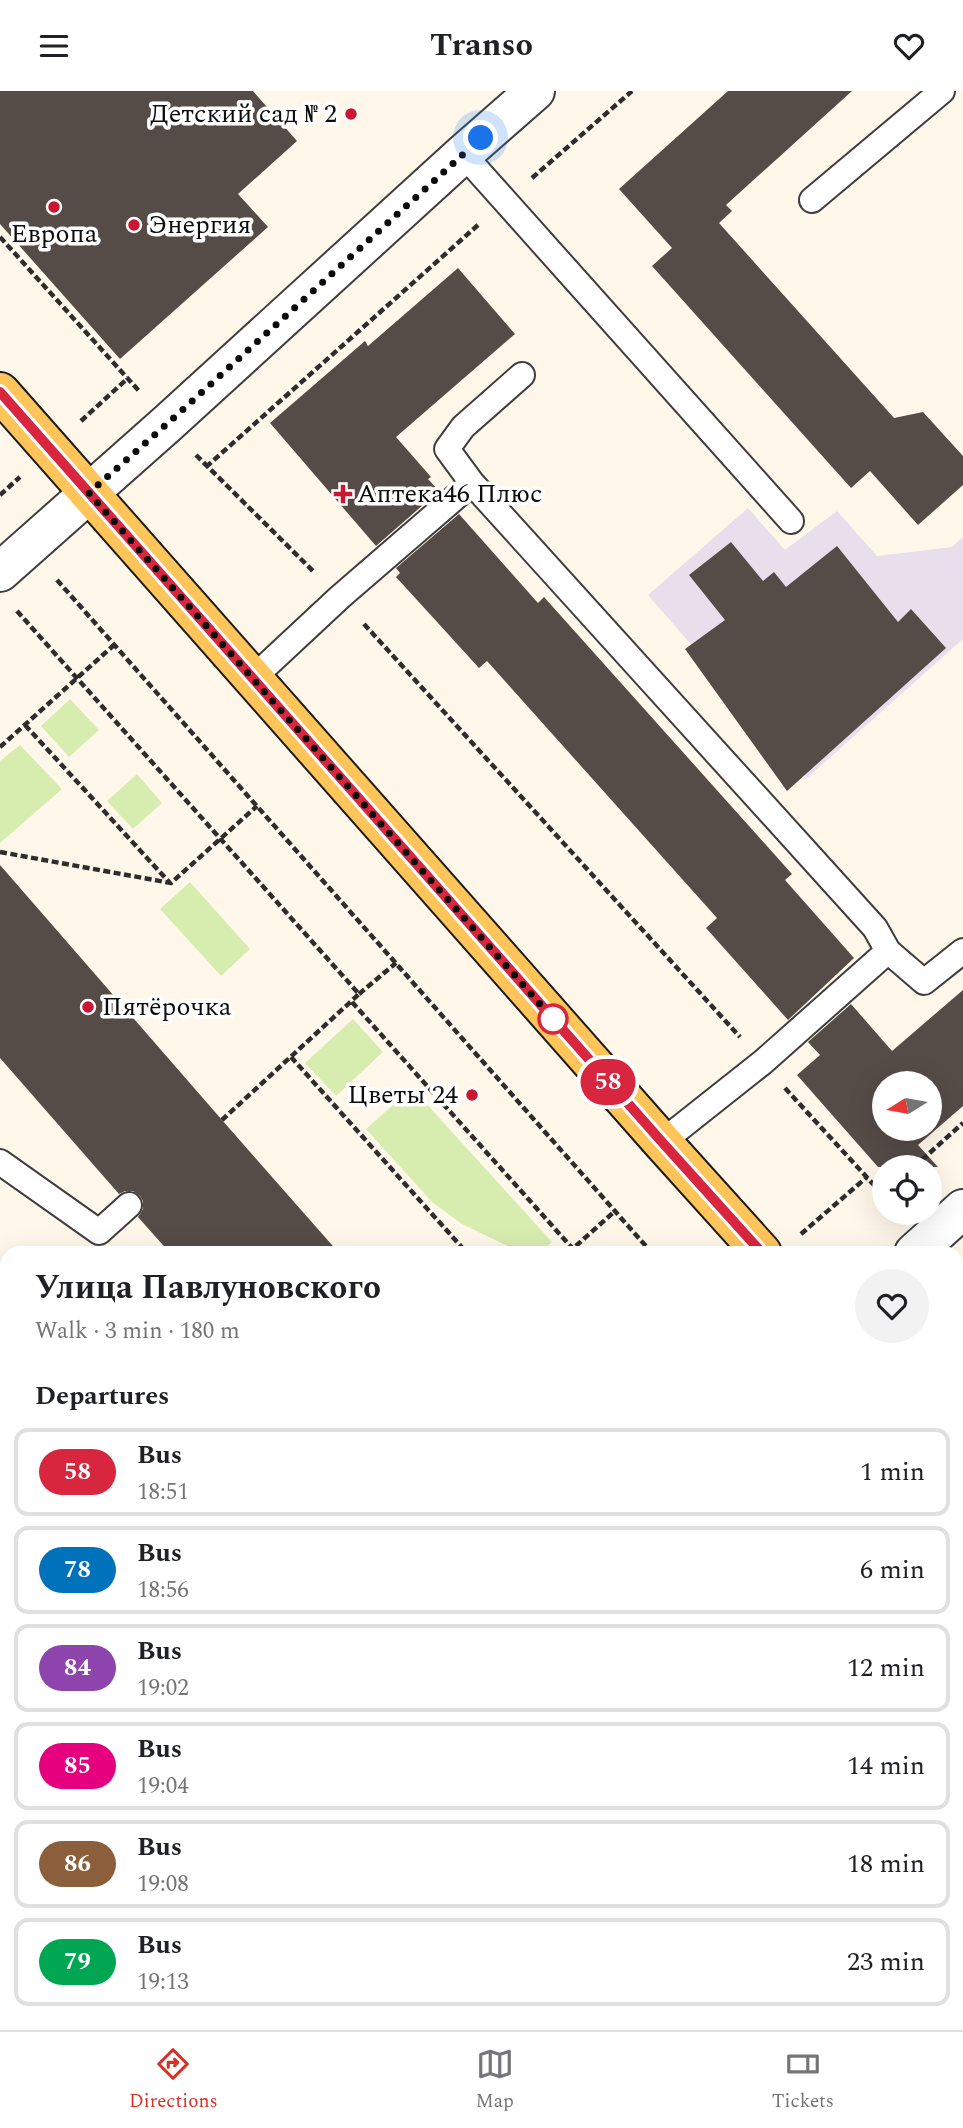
<!DOCTYPE html>
<html lang="en">
<head>
<meta charset="utf-8">
<style>
	body { margin:0; font-family:Spectral,serif; background:#f2f2f2; color:#202124; height:100vh; display:flex; flex-direction:column; font-size:26px; white-space:nowrap }
	* { box-sizing:border-box; margin:0 }
	p { font-size:23px; color:#757577 }
	.icon { flex:none; width:38px; height:38px; fill:none; stroke:currentColor; stroke-width:2; stroke-linecap:round; stroke-linejoin:round }
	.map { position:relative; flex:1; overflow:hidden }
	.panel { position:absolute; left:0px; top:1155px; width:964px; height:784px; display:flex; flex-direction:column; background:#fff; border-radius:21px 21px 0 0; box-shadow:0 7px 28px #0002 }
	.panel>* { flex:none }
	.badge { padding:0 14px; border-radius:23px; font-size:24px; line-height:46px }
	.needle { width:46px; rotate:259deg }
	.controls { position:absolute; left:872px; top:980px; display:grid; gap:14px }
	.controls a { display:grid; place-items:center; width:70px; height:70px; border-radius:50%; background:#fff; box-shadow:0 7px 28px #0002; font-size:35px }
	.you { position:absolute; width:35px; height:35px; margin:-18px; border:5px solid #fff; border-radius:50%; background:#1a73e8; box-shadow:0 0 0 10px #1a73e833 }
	.map>.badge { position:absolute; translate:-50% -50%; box-shadow:0 0 0 4px #fff }
	h2 { padding:0 35px; font-size:26px; line-height:63px }
	.round { display:grid; place-items:center; flex:none; width:74px; height:74px; border-radius:37px; background:#f2f2f2 }
	.headline { display:flex; align-items:center; justify-content:space-between; height:119px; padding:0 35px }
	h1 { font-size:33px; font-weight:700; line-height:52px }
	ul { padding:0; list-style:none }
	li { display:flex; align-items:center; gap:21px; height:88px; margin:0 14px 10px; padding:0 21px; border:4px solid #e0e0e0; border-radius:14px }
	li div { flex:1 }
	li b { display:block; font-size:26px }
	li em { font-style:normal }
	li .badge { min-width:77px; font-weight:700; text-align:center }
	header { display:flex; justify-content:space-between; align-items:center; height:91px; padding:0 35px; background:#fff; font-size:32px; font-weight:700 }
	.menu { display:flex; justify-content:space-around; align-items:center; height:98px; border-top:2px solid #e0e0e0; background:#fff; font-size:19px; color:#757577 }
	.menu a { display:grid; justify-items:center; gap:4px }
	.menu .selected { color:#d93025 }
	.map>svg:first-child { display:block }
	.industrial { fill:#e9deec }
	.farmland { fill:#f8eec7 }
	.green { fill:#d7edb0 }
	.building { fill:#554b47; fill-rule:evenodd }
	.lines { fill:none; stroke-linecap:round; stroke-linejoin:round }
	.service-casing { stroke:#3e3e3e; stroke-width:28 }
	.minor-casing { stroke:#3e3e3e; stroke-width:42 }
	.tertiary-casing { stroke:#3e3e3e; stroke-width:42 }
	.primary-casing { stroke:#1c1c1c; stroke-width:42 }
	.path { stroke:#2d2d2d; stroke-width:4.5; stroke-dasharray:7 3.5; stroke-linecap:butt }
	.service { stroke:#fff; stroke-width:24 }
	.minor { stroke:#fff; stroke-width:38 }
	.tertiary { stroke:#fff; stroke-width:38 }
	.primary { stroke:#ffc45a; stroke-width:38 }
	.line-casing { stroke:#fff; stroke-width:16 }
	.line { stroke:#d7263d; stroke-width:10 }
	.walk { stroke:#0b0b0b; stroke-width:7; stroke-dasharray:0 12.6 }
	.poi-dot { fill:#c91633; stroke:#fff; stroke-width:2.5 }
	.stop-dot { fill:#fff; stroke:#d7263d; stroke-width:3.5 }
	.labels { text-anchor:middle; dominant-baseline:central; stroke-width:7; stroke-linejoin:round; paint-order:stroke }
	.poi-label { font-size:26px; fill:#0b0b0b; stroke:#fff; text-anchor:start }
</style>
</head>
<body>
<header><svg class="icon" aria-label="menu" viewBox="0 0 24 24"><path d="M4 6h16M4 12h16M4 18h16"/></svg>Transo<svg class="icon" aria-label="heart" viewBox="0 0 24 24"><path d="M12 20l-8-8c-3-5 5-10 8-4 3-6 11-1 8 4z"/></svg></header>
<div class="map">
<svg width="963" height="1939" viewBox="0 0 963 1939">
	<rect width="100%" height="100%" fill="#fff8ea"/>
	<!-- industrial -->
	<path class="industrial" d="M 748,417 L 785,459 L 837,420 L 877,465 L 952,456 L 963,446 L 963,548 L 807,687 L 648,504 Z"/>
	<!-- farmland -->
	<path class="farmland" d="M 352,1932 L 584,1932 L 577,1939 L 346,1939 Z"/>
	<!-- green -->
	<path class="green" d="M 70,608 L 99,639 L 69,666 L 41,635 Z
		M 20,654 L 62,698 L 0,752 L 0,670 Z
		M 137,683 L 162,712 L 133,738 L 107,710 Z
		M 190,791 L 250,858 L 221,885 L 160,818 Z
		M 353,928 L 383,961 L 336,1005 L 305,972 Z
		M 412,997 L 552,1151 L 540,1162 L 522,1162 L 462,1133 L 432,1111 L 366,1038 Z
		M 960,1622 L 963,1623 L 963,1806 L 957,1804 L 957,1624 Z
		M 7,1642 L 7,1932 L 83,1932 L 76,1939 L 0,1939 L 0,1648 Z"/>
	<!-- building -->
	<path class="building" d="M 0,0 L 253,0 L 297,50 L 238,103 L 268,136 L 120,268 L 0,133 Z
		M 728,0 L 852,0 L 726,114 L 732,120 L 719,132 L 894,327 L 923,321 L 963,365 L 963,394 L 918,434 L 870,380 L 851,397 L 652,175 L 672,157 L 619,98 Z
		M 458,177 L 515,243 L 396,346 L 431,386 L 428,388 L 439,400 L 376,455 L 270,332 L 365,250 L 368,255 Z
		M 459,423 L 538,512 L 544,506 L 792,783 L 785,789 L 854,867 L 788,929 L 706,837 L 717,827 L 487,570 L 479,577 L 396,486 L 400,482 L 396,477 Z
		M 731,451 L 763,490 L 774,481 L 786,496 L 837,455 L 898,531 L 911,518 L 946,557 L 787,700 L 685,558 L 725,529 L 689,484 Z
		M 0,774 L 222,1029 L 339,1162 L 170,1162 L 138,1126 L 143,1118 L 143,1110 L 140,1105 L 133,1100 L 125,1100 L 119,1103 L 0,967 Z
		M 963,899 L 963,1015 L 918,1054 L 938,1076 L 878,1076 L 797,984 L 820,964 L 808,951 L 851,913 L 892,960 ZM 884,992 L 929,992 L 929,1038 L 884,1038 Z"/>
	<g class="lines">
		<!-- service casing -->
		<g class="service-casing">
			<path id="service" d="M 463,63 L 791,430
				M 812,109 L 942,0
				M 472,392 L 447,358 L 463,336 L 522,284
				M 252,588 L 340,506 L 472,392 L 875,837 L 888,860 L 763,971 L 662,1051
				M 888,860 L 924,891 L 963,860
				M 0,1071 L 99,1141 L 129,1114
				M 0,1451 L 7,1444
				M 800,1932 L 806,1939
				M 644,1939 L 650,1932"/>
		</g>
		<!-- minor casing -->
		<g class="minor-casing">
			<path id="minor" d="M 0,481 L 168,332 L 463,63 L 535,0
				M 112,1939 L 119,1932"/>
		</g>
		<!-- tertiary casing -->
		<g class="tertiary-casing">
			<path id="tertiary" d="M 914,1162 L 963,1118"/>
		</g>
		<!-- primary casing -->
		<g class="primary-casing">
			<path id="primary" d="M 0,301 L 662,1051 L 762,1162
				M 957,1388 L 963,1394"/>
		</g>
		<!-- path -->
		<path class="path" d="M 532,87 L 632,0
			M 0,146 L 139,300
			M 81,330 L 128,287
			M 196,364 L 314,481
			M 206,376 L 478,134
			M 0,404 L 20,386
			M 57,489 L 652,1162
			M 17,520 L 359,903 L 222,1029
			M 364,533 L 740,946
			M 25,634 L 170,792
			M 0,656 L 114,554
			M 0,761 L 171,792 L 257,715
			M 359,903 L 396,872
			M 352,911 L 573,1158
			M 291,966 L 467,1162
			M 785,997 L 884,1105
			M 914,1076 L 963,1032
			M 801,1143 L 867,1086
			M 568,1162 L 615,1120
			M 957,1190 L 963,1197
			M 957,1219 L 963,1211
			M 957,1273 L 963,1285
			M 957,1504 L 963,1510
			M 957,1777 L 963,1766
			M 0,1810 L 7,1797
			M 957,1820 L 963,1822
			M 208,1939 L 215,1932"/>
		<!-- service -->
		<use href="#service" class="service"/>
		<!-- minor -->
		<use href="#minor" class="minor"/>
		<!-- tertiary -->
		<use href="#tertiary" class="tertiary"/>
		<!-- primary -->
		<use href="#primary" class="primary"/>
	</g>
	<g class="lines">
		<!-- line casing -->
		<g class="line-casing">
			<path id="line" d="M 0,301 L 662,1051 L 762,1162"/>
		</g>
		<!-- line -->
		<use href="#line" class="line"/>
		<!-- walk -->
		<path class="walk" d="M 481,47 L 168,332 L 89,402 L 555,930 L 553,928"/>
	</g>
	<!-- markers -->
	<g class="poi-dot">
		<circle cx="351" cy="23" r="7"/>
		<circle cx="54" cy="116" r="7"/>
		<circle cx="134" cy="134" r="7"/>
		<path d="M339.5 392.5h7v7h7v7h-7v7h-7v-7h-7v-7h7z"/>
		<circle cx="88" cy="916" r="7"/>
		<circle cx="472" cy="1004" r="7"/>
	</g>
	<circle class="stop-dot" cx="553" cy="928" r="14"/>
	<g class="labels">
		<!-- poi labels -->
		<g class="poi-label">
			<text x="337" y="23" text-anchor="end">Детский сад № 2</text>
			<text x="148" y="134">Энергия</text>
			<text x="54" y="143" text-anchor="middle">Европа</text>
			<text x="357" y="403">Аптека46 Плюс</text>
			<text x="102" y="916">Пятёрочка</text>
			<text x="458" y="1004" text-anchor="end">Цветы 24</text>
		</g>
	</g>
</svg>
<div class="controls">
<a><svg class="needle" viewBox="-14 -14 28 28"><path d="M0-13l5 13h-10z" fill="#e53935"/><path d="M0 13l5-13h-10z" fill="#757577"/></svg></a>
<a><svg class="icon" aria-label="locate" viewBox="0 0 24 24"><circle cx="12" cy="12" r="6"/><path d="M12 2v4M12 18v4M2 12h4M18 12h4"/></svg></a>
</div>
<div class="you" style="left:481px;top:47px"></div>
<b class="badge" style="left:608px;top:991px;background:#d7263d;color:#fff">58</b>
<section class="panel">
<div class="headline"><div><h1>Улица Павлуновского</h1><p>Walk · 3 min · 180 m</p></div><a class="round"><svg class="icon" aria-label="heart" viewBox="0 0 24 24"><path d="M12 20l-8-8c-3-5 5-10 8-4 3-6 11-1 8 4z"/></svg></a></div>
<h2>Departures</h2>
<ul>
<li><span class="badge" style="background:#d7263d;color:#fff">58</span><div><b>Bus</b><p>18:51</p></div><em>1 min</em></li>
<li><span class="badge" style="background:#0072bc;color:#fff">78</span><div><b>Bus</b><p>18:56</p></div><em>6 min</em></li>
<li><span class="badge" style="background:#8e44ad;color:#fff">84</span><div><b>Bus</b><p>19:02</p></div><em>12 min</em></li>
<li><span class="badge" style="background:#e6007e;color:#fff">85</span><div><b>Bus</b><p>19:04</p></div><em>14 min</em></li>
<li><span class="badge" style="background:#8b5e3c;color:#fff">86</span><div><b>Bus</b><p>19:08</p></div><em>18 min</em></li>
<li><span class="badge" style="background:#00a651;color:#fff">79</span><div><b>Bus</b><p>19:13</p></div><em>23 min</em></li>
</ul>
</section>
</div>
<nav class="menu">
<a class="selected"><svg class="icon" aria-label="directions" viewBox="0 0 24 24"><path d="M12 3l9 9-9 9-9-9zM9 14v-3h6M13 9l2 2-2 2"/></svg>Directions</a>
<a><svg class="icon" aria-label="map" viewBox="0 0 24 24"><path d="M3 6l6-2 6 2 6-2v14l-6 2-6-2-6 2zM9 4v14M15 6v14"/></svg>Map</a>
<a><svg class="icon" aria-label="tickets" viewBox="0 0 24 24"><path d="M3 7h18v10H3zM15 7v10"/></svg>Tickets</a>
</nav>
</body>
</html>
